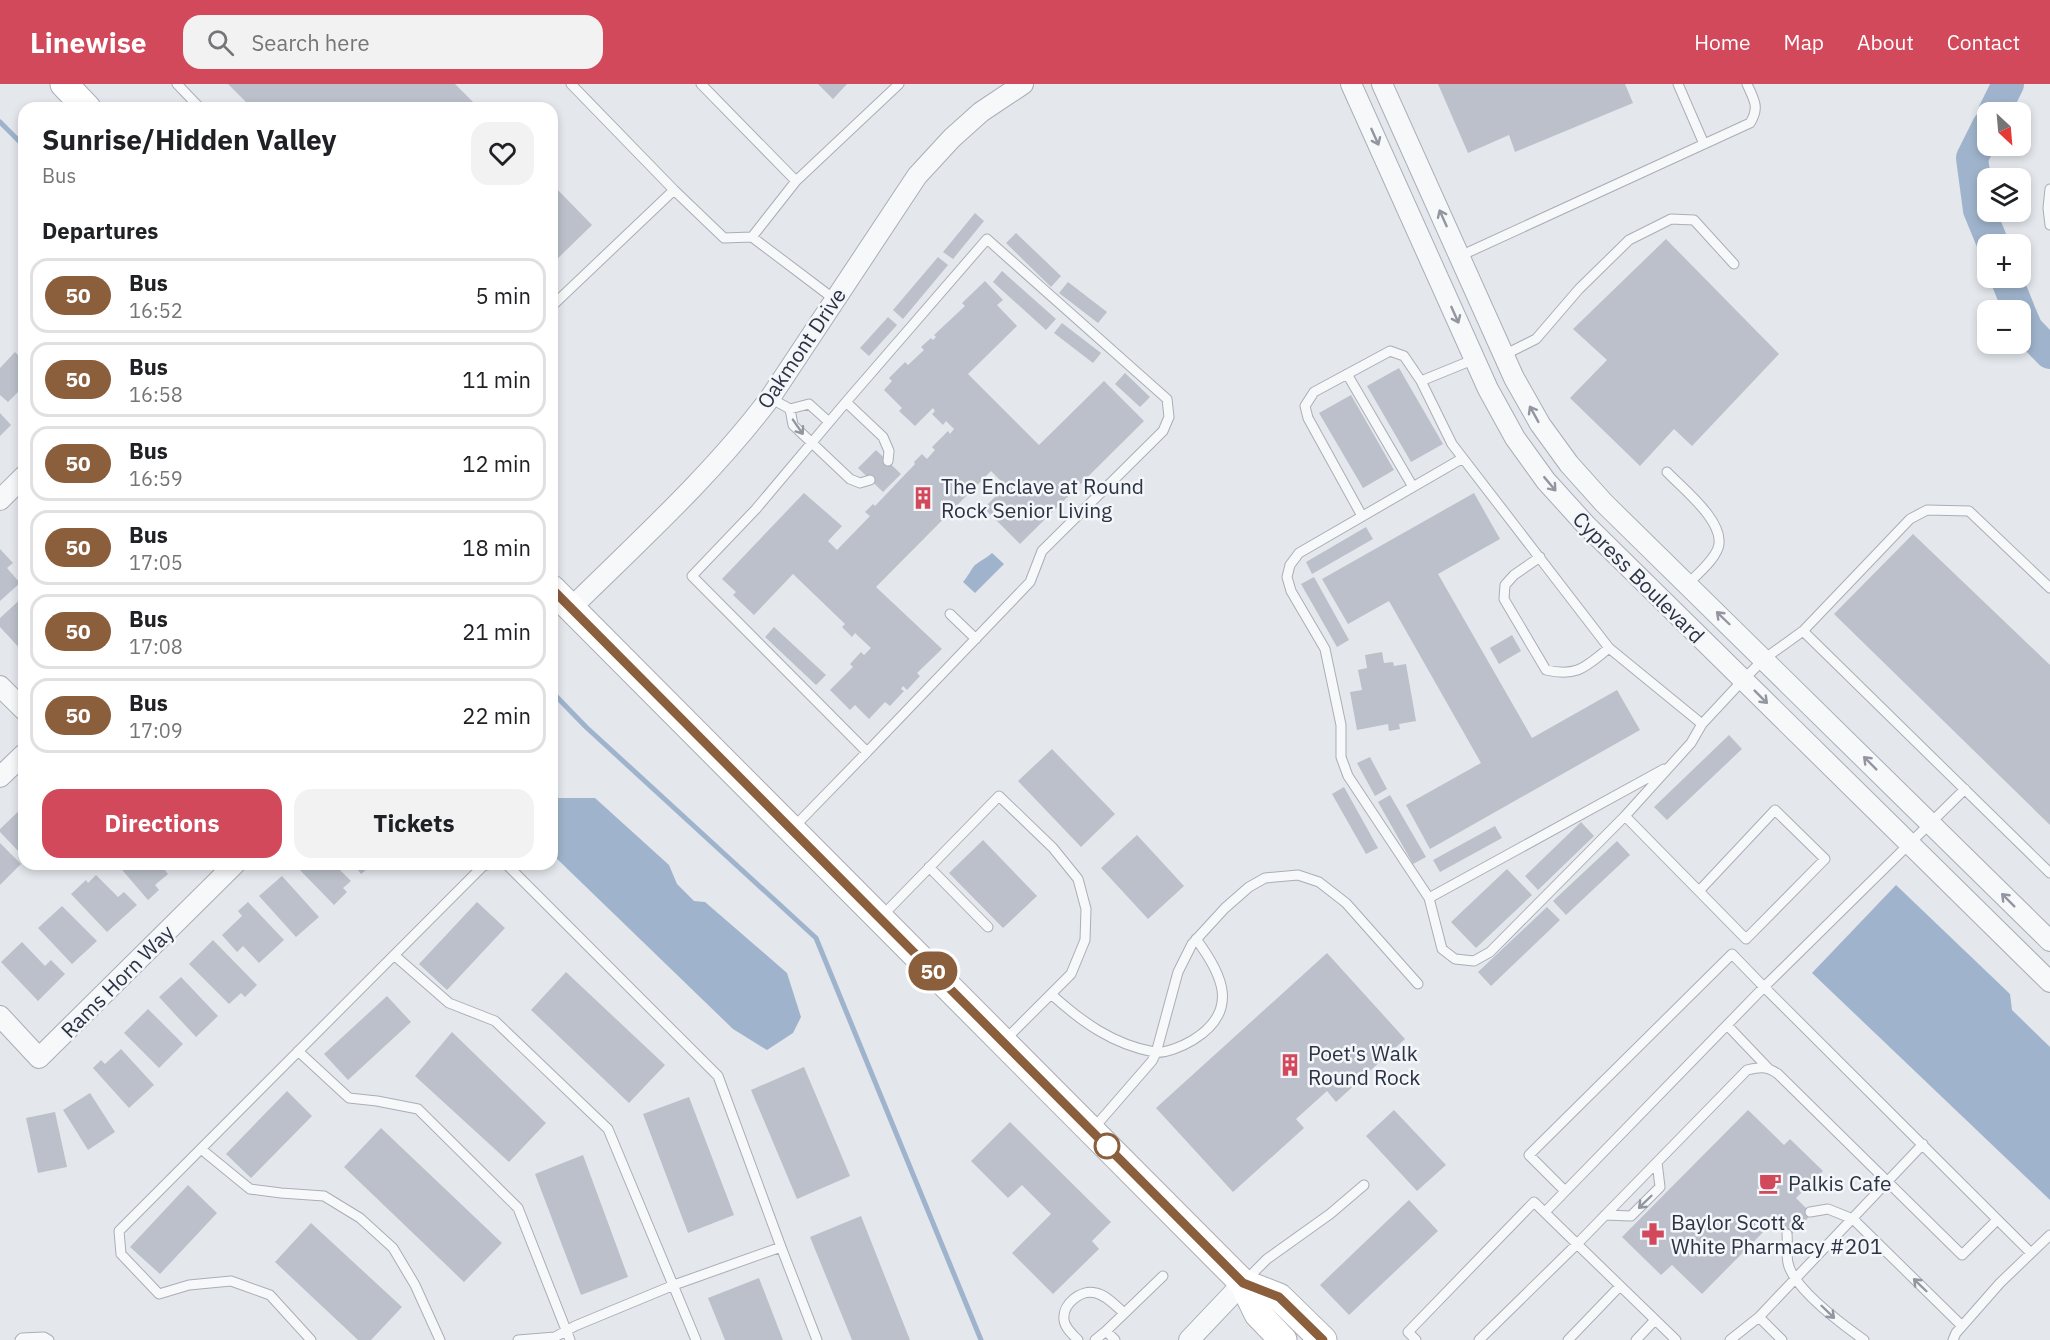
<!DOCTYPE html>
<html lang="en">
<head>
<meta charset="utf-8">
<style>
	body { margin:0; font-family:"IBM Plex Sans",sans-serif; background:#f2f2f2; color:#202124; height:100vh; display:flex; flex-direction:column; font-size:22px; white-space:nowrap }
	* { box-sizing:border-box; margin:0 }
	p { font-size:20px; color:#757577 }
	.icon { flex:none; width:33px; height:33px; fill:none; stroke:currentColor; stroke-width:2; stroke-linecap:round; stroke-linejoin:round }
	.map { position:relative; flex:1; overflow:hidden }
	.sheet { position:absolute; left:18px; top:18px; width:540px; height:768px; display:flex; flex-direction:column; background:#fff; border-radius:18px; box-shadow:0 3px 9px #0003 }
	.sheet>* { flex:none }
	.badge { padding:0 12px; border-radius:20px; font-size:21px; line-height:39px }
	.needle { width:39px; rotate:154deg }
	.controls { position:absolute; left:1977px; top:18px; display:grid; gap:12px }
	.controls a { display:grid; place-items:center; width:54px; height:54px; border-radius:12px; background:#fff; box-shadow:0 3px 9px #0003; font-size:30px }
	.map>.badge { position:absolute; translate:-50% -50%; box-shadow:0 0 0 3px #fff }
	h2 { padding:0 24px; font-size:22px; line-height:54px }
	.round { display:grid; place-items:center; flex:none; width:63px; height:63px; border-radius:18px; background:#f2f2f2 }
	.headline { display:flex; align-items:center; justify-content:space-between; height:102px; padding:0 24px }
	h1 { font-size:28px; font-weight:700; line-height:45px }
	.primary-button { display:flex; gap:12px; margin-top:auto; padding:12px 24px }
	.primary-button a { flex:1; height:69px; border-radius:18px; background:#d1495b; color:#fff; font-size:24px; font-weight:700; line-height:69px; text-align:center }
	.primary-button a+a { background:#f2f2f2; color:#202124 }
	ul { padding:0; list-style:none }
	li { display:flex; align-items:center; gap:18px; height:75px; margin:0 12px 9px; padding:0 12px; border:3px solid #e0e0e0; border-radius:18px }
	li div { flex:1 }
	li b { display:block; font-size:22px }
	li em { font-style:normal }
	li .badge { min-width:66px; font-weight:700; text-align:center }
	header { display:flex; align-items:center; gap:36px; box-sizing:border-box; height:84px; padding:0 30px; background:#d1495b; color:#fff }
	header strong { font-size:28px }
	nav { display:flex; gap:33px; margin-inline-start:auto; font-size:21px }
	.search { width:420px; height:54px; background:#f2f2f2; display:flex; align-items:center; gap:15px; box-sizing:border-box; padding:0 21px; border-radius:18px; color:#757577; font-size:22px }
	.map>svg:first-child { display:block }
	.water { fill:#9fb4cc }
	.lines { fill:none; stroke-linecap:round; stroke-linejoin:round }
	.stream { stroke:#9fb4cc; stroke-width:5 }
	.river { stroke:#9fb4cc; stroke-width:32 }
	.building { fill:#bbc0ca }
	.service-casing { stroke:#a9aeb7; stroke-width:11 }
	.minor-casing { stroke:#a9aeb7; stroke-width:22 }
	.secondary-casing { stroke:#a9aeb7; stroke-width:29 }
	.service { stroke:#f7f8fa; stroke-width:9 }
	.minor { stroke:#f7f8fa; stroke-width:20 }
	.secondary { stroke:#fff; stroke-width:27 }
	.oneway { stroke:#9196a0 }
	.line-casing { stroke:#fff; stroke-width:14 }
	.line { stroke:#8b5e3c; stroke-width:9 }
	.stop-dot { fill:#fff; stroke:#8b5e3c; stroke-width:3 }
	.labels { text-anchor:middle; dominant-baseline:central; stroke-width:5; stroke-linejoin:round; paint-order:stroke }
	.street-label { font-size:21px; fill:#2b3445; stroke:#f4f6f9 }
	.poi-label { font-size:21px; fill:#2b3445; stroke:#f4f6f9; text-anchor:start }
</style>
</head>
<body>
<header>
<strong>Linewise</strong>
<div class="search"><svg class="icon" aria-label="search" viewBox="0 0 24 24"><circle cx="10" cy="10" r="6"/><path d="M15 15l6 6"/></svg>Search here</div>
<nav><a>Home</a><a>Map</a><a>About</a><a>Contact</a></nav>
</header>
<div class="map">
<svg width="2050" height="1256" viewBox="0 0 2050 1256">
	<rect width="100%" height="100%" fill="#e4e7ec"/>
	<!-- water -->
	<path class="water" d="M 992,469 L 1004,480 L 975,509 L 963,498 C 968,492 972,484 975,481 C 981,476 987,474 992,469 Z
		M 552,714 L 595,714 L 669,781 L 677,800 L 694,817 L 705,818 L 787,889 L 801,933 L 793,949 L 767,966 L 733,945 L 552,770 Z
		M 1896,801 L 2010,910 L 2012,926 L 2050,963 L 2050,1116 L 1812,889 Z"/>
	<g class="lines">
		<!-- stream -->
		<path class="stream" d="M 0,38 L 24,62
			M 552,608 L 586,643 L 816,854 L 981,1256"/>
		<!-- river -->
		<path class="river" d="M 1994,28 L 2008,0
			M 1988,42 L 1972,74 L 1979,126 L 1993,160
			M 2006,194 L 2019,226
			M 2020,229 L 2027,245 L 2050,269"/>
	</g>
	<!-- building -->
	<path class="building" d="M 228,0 L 455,0 L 479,24 L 252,24 Z
		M 818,0 L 847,0 L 833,15 Z
		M 1438,0 L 1625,0 L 1633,19 L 1515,68 L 1509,51 L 1468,69 Z
		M 552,100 L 592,141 L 552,180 Z
		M 975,129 L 984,137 L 953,175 L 943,168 Z
		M 1016,149 L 1061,192 L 1051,203 L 1006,159 Z
		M 1666,155 L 1779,270 L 1692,362 L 1674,345 L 1640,382 L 1570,314 L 1607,276 L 1573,245 Z
		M 938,173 L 948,181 L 903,235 L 893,226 Z
		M 1002,187 L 1056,235 L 1046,246 L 993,198 Z
		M 985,197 L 1003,216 L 997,221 L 1017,242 L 968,290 L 1039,361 L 1104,297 L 1144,337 L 1020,460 L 984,424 L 1006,402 L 991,387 L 876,503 L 942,565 L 917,589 L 920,592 L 907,606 L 903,602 L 901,605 L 904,607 L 890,622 L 885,618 L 869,635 L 855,621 L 850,626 L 830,606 L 853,583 L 850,580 L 861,568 L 864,571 L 871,564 L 855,549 L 852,553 L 842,543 L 845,540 L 793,490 L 754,531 L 733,511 L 736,508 L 722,495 L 804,409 L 842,442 L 828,457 L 837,466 L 870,432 L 865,428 L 873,420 L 875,422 L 915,380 L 914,378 L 922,370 L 927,375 L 935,366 L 932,363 L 948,347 L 950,350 L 954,345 L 946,337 L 943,341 L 932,330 L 935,327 L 933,324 L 915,342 L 899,327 L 902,324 L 884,306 L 892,297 L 889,294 L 905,278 L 908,281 L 924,266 L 921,263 L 931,254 L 933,256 L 936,253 L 934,251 L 965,222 L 962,219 Z
		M 1068,198 L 1107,228 L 1098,239 L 1059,209 Z
		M 888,233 L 897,241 L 869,272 L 860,264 Z
		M 1062,239 L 1101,269 L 1093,279 L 1054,249 Z
		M 15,268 L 24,277 L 24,302 L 8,318 L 0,311 L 0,284 Z
		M 1399,284 L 1443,360 L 1411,378 L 1367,302 Z
		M 1125,289 L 1150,313 L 1140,323 L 1115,300 Z
		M 1351,311 L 1394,386 L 1363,404 L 1319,329 Z
		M 0,329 L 11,341 L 0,352 Z
		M 876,366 L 901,390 L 883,408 L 858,384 Z
		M 1474,409 L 1500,455 L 1438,490 L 1532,654 L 1617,606 L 1640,646 L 1430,765 L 1406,721 L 1481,679 L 1389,517 L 1348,540 L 1322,495 Z
		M 1366,443 L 1373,455 L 1312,490 L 1306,478 Z
		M 1913,450 L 2050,581 L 2050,741 L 1834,530 Z
		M 0,465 L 13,479 L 7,484 L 20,499 L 0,517 Z
		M 1314,493 L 1349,556 L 1337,563 L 1301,500 Z
		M 24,512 L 24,569 L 0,543 L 0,534 Z
		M 774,543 L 826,591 L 816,601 L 765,553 Z
		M 1512,551 L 1521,567 L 1499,580 L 1490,564 Z
		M 1382,568 L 1384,579 L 1393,578 L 1394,582 L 1406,580 L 1416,637 L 1399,640 L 1400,645 L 1389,647 L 1388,640 L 1357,646 L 1350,608 L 1362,606 L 1358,586 L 1367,584 L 1365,571 Z
		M 1729,651 L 1742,665 L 1667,736 L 1654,723 Z
		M 1052,665 L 1115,730 L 1081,763 L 1018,697 Z
		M 1370,673 L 1387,705 L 1375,712 L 1357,679 Z
		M 1344,703 L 1378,764 L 1366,770 L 1332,710 Z
		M 1390,711 L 1426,773 L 1413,780 L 1378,718 Z
		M 24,722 L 24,770 L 23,772 L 0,748 L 0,745 Z
		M 1581,738 L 1594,752 L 1538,806 L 1525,792 Z
		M 1495,742 L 1502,754 L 1440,788 L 1433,776 Z
		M 1137,751 L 1184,802 L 1148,835 L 1101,784 Z
		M 983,756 L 1037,812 L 1003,844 L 949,789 Z
		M 1617,757 L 1630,771 L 1566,831 L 1553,817 Z
		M 0,759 L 21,780 L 0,801 Z
		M 117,780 L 160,780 L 168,790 L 155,801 L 159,806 L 148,816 Z
		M 294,780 L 334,780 L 351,797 L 343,804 L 347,808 L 334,821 Z
		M 353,780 L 373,780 L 361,790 Z
		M 1507,785 L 1532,811 L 1476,864 L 1451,838 Z
		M 96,791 L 118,813 L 124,808 L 137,821 L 107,848 L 71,810 L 86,796 L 88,799 Z
		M 282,792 L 319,833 L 296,853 L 259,812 Z
		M 248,818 L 284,856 L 259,879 L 243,862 L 237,868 L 222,851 L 242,832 L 238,827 Z
		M 477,818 L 505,844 L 447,906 L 419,880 Z
		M 62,822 L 97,857 L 72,880 L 38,844 Z
		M 1547,823 L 1560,836 L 1491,902 L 1478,888 Z
		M 213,856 L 257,901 L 245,913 L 241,909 L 229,920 L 189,880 Z
		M 22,858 L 45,882 L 51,876 L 65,890 L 38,917 L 1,878 Z
		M 1327,869 L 1405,955 L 1336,1018 L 1327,1007 L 1296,1035 L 1304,1044 L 1233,1108 L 1156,1024 Z
		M 566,888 L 665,981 L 629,1019 L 531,926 Z
		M 181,893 L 218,932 L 196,953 L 159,913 Z
		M 387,912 L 411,938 L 348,996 L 324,970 Z
		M 148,925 L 183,960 L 159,984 L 124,949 Z
		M 452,948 L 546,1039 L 509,1078 L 415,992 Z
		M 121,965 L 154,1001 L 129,1024 L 93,984 L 101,976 L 105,980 Z
		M 804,983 L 850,1092 L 797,1115 L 751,1006 Z
		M 287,1007 L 312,1032 L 251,1094 L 226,1070 Z
		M 90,1009 L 115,1048 L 88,1066 L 63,1026 Z
		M 689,1013 L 734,1131 L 688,1149 L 643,1030 Z
		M 1394,1026 L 1446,1081 L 1417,1107 L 1366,1052 Z
		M 1748,1026 L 1784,1061 L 1790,1055 L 1823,1087 L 1796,1114 L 1812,1130 L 1790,1152 L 1774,1137 L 1702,1210 L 1672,1181 L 1661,1191 L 1622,1153 Z
		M 55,1028 L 67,1083 L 38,1089 L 26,1034 Z
		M 1010,1038 L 1111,1138 L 1092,1157 L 1099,1165 L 1053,1210 L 1012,1169 L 1051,1130 L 1022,1101 L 1008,1114 L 971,1077 Z
		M 381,1044 L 502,1159 L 464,1198 L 344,1083 Z
		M 583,1071 L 628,1193 L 581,1211 L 535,1090 Z
		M 188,1101 L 217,1129 L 160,1190 L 130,1163 Z
		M 1409,1116 L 1438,1147 L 1349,1231 L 1320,1201 Z
		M 861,1132 L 910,1256 L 852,1256 L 810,1153 Z
		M 311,1139 L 402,1223 L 371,1256 L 358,1256 L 275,1178 Z
		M 759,1194 L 783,1256 L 725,1256 L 708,1214 Z"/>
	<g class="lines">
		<!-- service casing -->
		<g class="service-casing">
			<path id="service" d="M 177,0 L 200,24
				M 571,0 L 674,106 L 724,154 L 752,153 L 834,215
				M 701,0 L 796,97
				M 1678,0 L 1704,60
				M 2050,105 L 2048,124 L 2050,141
				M 752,153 L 796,97 L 899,0
				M 1460,172 L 1750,39 C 1760,23 1754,16 1747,0
				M 552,222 L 674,106
				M 1504,271 L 1536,255 L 1579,205 L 1629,156 L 1671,135 L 1694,136 L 1734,180
				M 1475,275 L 1421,297 L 1452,360 L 1609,564 L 1702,640 L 1743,596 L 1764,575 L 1803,547
				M 1347,290 L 1413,403
				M 770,314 L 790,325 L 809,320 L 829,338
				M 846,318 L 883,353 L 889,367 L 888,377
				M 790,325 L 793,341 L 850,395 L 860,399 L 870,396
				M 1463,374 L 1299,469 L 1290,481 L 1287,493 L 1291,507 L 1325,565 L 1341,641 L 1341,673 L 1348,692 L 1429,814 L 1442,865 L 1455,875 L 1474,877 L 1490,868 L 1625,732 L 1691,659 L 1702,640
				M 1667,388 C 1682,404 1727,439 1718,464 C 1713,478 1697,490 1688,500
				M 1362,432 L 1308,334 L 1305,322 L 1314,308 L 1390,267 L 1404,272 L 1421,297
				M 1540,473 L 1514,491 L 1505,501 L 1504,515 L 1546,586 C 1578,593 1585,583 1609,564
				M 2050,504 L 1969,427 L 1927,426 L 1910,435 L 1803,547 L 2050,789
				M 950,530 L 976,555
				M 1965,705 L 1764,903 L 2031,1169
				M 1625,732 L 1746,855 L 1825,775 L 1775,726 L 1699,807
				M 794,743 L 867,668 L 692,492 L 756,425 L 846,318 L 987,155 L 1167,315 L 1169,333 L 1163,347 L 1042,467 L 1030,498 L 867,668
				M 506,780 L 718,992 L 781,1163
				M 929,783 L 988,843
				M 1429,814 L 1664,685
				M 882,832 L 999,712 L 1053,764 L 1078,795 L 1086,825 L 1085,856 L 1071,890 L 1005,956
				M 394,871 L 449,919 L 495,937 L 608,1045 L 696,1256
				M 1051,910 C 1082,938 1112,960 1154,968 C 1165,970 1183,962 1193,956 C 1240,927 1223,891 1196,855
				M 1727,941 L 1768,984
				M 298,967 L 349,1014 L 377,1017 L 418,1025 L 518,1124 L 570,1256
				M 1093,1045 L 1152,977 L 1156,969 L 1178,888 L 1192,860 L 1225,824 L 1249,803 L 1265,794 L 1298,791 L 1319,798 L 1346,819 L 1418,900
				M 201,1065 L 250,1105 L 281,1109 L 324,1112 L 360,1134 L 393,1164 L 415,1201 L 440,1256
				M 1545,1128 L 1764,903 L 1732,870 L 1529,1071 L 1564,1106
				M 1810,1128 L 1828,1125 L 1853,1135 L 1962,1242
				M 1605,1131 L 1631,1132 L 1660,1103 L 1657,1078
				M 1787,1150 C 1788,1159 1786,1170 1788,1179 C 1793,1204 1843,1241 1864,1256
				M 1245,1197 L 1267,1175 L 1330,1130 L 1364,1101
				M 1106,1247 L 1163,1192
				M 20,1256 L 22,1254 L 44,1253 L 49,1256
				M 311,1256 L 270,1211 L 231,1197 L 189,1201 L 159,1210 L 121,1170 L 119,1147 L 483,782 L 491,780
				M 518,1256 L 555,1253 L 575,1242 L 674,1201 L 781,1163 L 817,1256
				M 1078,1256 C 1073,1251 1065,1244 1064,1236 C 1062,1220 1081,1205 1096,1209 C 1106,1211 1116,1222 1124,1229
				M 1095,1256 L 1106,1247 L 1115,1256
				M 1416,1256 L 1408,1248 L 1534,1118 L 1577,1160 L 1479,1256
				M 1568,1256 L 1620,1202
				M 1636,1256 L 1655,1236
				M 1676,1256 L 1577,1160 L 1747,986 C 1760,983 1767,982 1778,990 L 1962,1171 L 1997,1136
				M 1730,1256 L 1759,1233
				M 1782,1256 L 1759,1233 L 1923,1060
				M 1953,1256 L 1956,1249 L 2000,1199 L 2050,1151"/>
		</g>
		<!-- minor casing -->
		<g class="minor-casing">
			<path id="minor" d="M 1351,0 L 1488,305 L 1515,354 L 1546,397 L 1585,440 L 2050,898
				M 1382,0 L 1514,294 L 1540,340 L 1569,380 L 1604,419 L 2050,857
				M 0,416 L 24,392
				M 571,524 C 639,457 712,391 770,314 L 917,92 L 952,54 L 981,28 L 1023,0
				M 0,602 L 24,626
				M 0,693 L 24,670
				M 0,932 L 39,974 L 235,780
				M 1189,1256 L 1243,1199"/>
		</g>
		<!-- secondary casing -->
		<g class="secondary-casing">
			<path id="secondary" d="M 64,0 L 87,24
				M 552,505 L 1243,1199 L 1258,1230 L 1283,1256
				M 1243,1199 L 1279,1213 L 1323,1256"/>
		</g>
		<!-- service -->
		<use href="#service" class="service"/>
		<!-- minor -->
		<use href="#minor" class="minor"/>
		<!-- secondary -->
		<use href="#secondary" class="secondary"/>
	</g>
	<!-- one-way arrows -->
	<defs><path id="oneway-shaft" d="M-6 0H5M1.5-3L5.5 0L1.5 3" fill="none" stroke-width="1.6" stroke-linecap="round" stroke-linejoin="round" transform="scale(1.5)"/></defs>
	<g class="oneway">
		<use href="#oneway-shaft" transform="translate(1375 53) rotate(66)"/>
		<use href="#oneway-shaft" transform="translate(1443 134) rotate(-114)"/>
		<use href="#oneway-shaft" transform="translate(1455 231) rotate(66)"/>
		<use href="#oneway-shaft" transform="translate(1534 330) rotate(-119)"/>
		<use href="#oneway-shaft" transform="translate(798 343) rotate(55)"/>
		<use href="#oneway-shaft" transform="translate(1550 400) rotate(50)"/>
		<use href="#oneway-shaft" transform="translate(1723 534) rotate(-136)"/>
		<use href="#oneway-shaft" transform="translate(1761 613) rotate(45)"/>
		<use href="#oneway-shaft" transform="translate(1870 679) rotate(-135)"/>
		<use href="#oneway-shaft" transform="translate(2008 816) rotate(-135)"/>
		<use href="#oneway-shaft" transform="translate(1645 1118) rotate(136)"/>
		<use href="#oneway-shaft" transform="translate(1920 1201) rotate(-136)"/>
		<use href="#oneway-shaft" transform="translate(1828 1228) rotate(44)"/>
	</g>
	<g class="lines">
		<!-- line casing -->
		<g class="line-casing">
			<path id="line" d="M 552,505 L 1243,1199 L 1279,1213 L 1323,1256"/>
		</g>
		<!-- line -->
		<use href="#line" class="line"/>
	</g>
	<!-- icons -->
	<defs>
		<g id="building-bare" transform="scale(1.8)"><path d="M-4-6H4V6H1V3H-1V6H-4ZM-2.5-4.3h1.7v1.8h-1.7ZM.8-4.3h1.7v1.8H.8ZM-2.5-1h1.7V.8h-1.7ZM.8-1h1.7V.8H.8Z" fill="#d1495b" stroke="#f4f6f9" stroke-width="2.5" paint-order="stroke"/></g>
		<g id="cafe-bare" transform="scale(1.8)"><path d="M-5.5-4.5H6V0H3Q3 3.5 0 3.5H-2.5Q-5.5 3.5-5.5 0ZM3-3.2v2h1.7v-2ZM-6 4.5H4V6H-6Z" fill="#d1495b" stroke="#f4f6f9" stroke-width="2.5" paint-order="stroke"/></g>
		<g id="pharmacy-bare" transform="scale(1.8)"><path d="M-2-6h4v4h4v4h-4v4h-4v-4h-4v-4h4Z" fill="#d1495b" stroke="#f4f6f9" stroke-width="2.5" paint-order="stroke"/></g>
	</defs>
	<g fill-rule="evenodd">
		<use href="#building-bare" x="923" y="414"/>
		<use href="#building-bare" x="1290" y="981"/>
		<use href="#cafe-bare" x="1770" y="1099"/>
		<use href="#pharmacy-bare" x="1653" y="1150"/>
	</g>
	<!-- markers -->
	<circle class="stop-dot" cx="1107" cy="1062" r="12"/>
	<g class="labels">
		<!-- street labels -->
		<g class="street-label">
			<text transform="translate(801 264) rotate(-56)">Oakmont Drive</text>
			<text transform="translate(1639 493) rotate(45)">Cypress Boulevard</text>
			<text transform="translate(117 897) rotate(-45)">Rams Horn Way</text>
		</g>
		<!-- poi labels -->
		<g class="poi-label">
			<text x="941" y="402">The Enclave at Round<tspan x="941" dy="24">Rock Senior Living</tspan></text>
			<text x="1308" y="969">Poet's Walk<tspan x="1308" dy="24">Round Rock</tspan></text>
			<text x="1788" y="1099">Palkis Cafe</text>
			<text x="1671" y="1138">Baylor Scott &amp;<tspan x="1671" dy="24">White Pharmacy #201</tspan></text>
		</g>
	</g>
</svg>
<div class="controls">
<a><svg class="needle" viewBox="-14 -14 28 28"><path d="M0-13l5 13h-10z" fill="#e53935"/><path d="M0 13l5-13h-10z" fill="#757577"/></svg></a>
<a><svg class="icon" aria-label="layers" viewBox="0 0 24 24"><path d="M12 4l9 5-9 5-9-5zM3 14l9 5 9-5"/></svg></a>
<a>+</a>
<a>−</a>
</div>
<b class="badge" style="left:933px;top:887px;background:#8b5e3c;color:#fff">50</b>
<section class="sheet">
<div class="headline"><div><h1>Sunrise/Hidden Valley</h1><p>Bus</p></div><a class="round"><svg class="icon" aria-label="heart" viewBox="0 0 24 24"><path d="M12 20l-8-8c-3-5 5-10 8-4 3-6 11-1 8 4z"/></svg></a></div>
<h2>Departures</h2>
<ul>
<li><span class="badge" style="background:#8b5e3c;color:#fff">50</span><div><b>Bus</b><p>16:52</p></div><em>5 min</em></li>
<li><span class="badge" style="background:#8b5e3c;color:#fff">50</span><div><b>Bus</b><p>16:58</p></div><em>11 min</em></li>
<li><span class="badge" style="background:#8b5e3c;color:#fff">50</span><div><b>Bus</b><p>16:59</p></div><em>12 min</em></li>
<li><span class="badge" style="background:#8b5e3c;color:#fff">50</span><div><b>Bus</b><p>17:05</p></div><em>18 min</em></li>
<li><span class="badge" style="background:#8b5e3c;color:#fff">50</span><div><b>Bus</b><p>17:08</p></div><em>21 min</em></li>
<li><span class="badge" style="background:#8b5e3c;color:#fff">50</span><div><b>Bus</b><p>17:09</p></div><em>22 min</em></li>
</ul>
<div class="primary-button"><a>Directions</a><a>Tickets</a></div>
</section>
</div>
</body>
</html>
